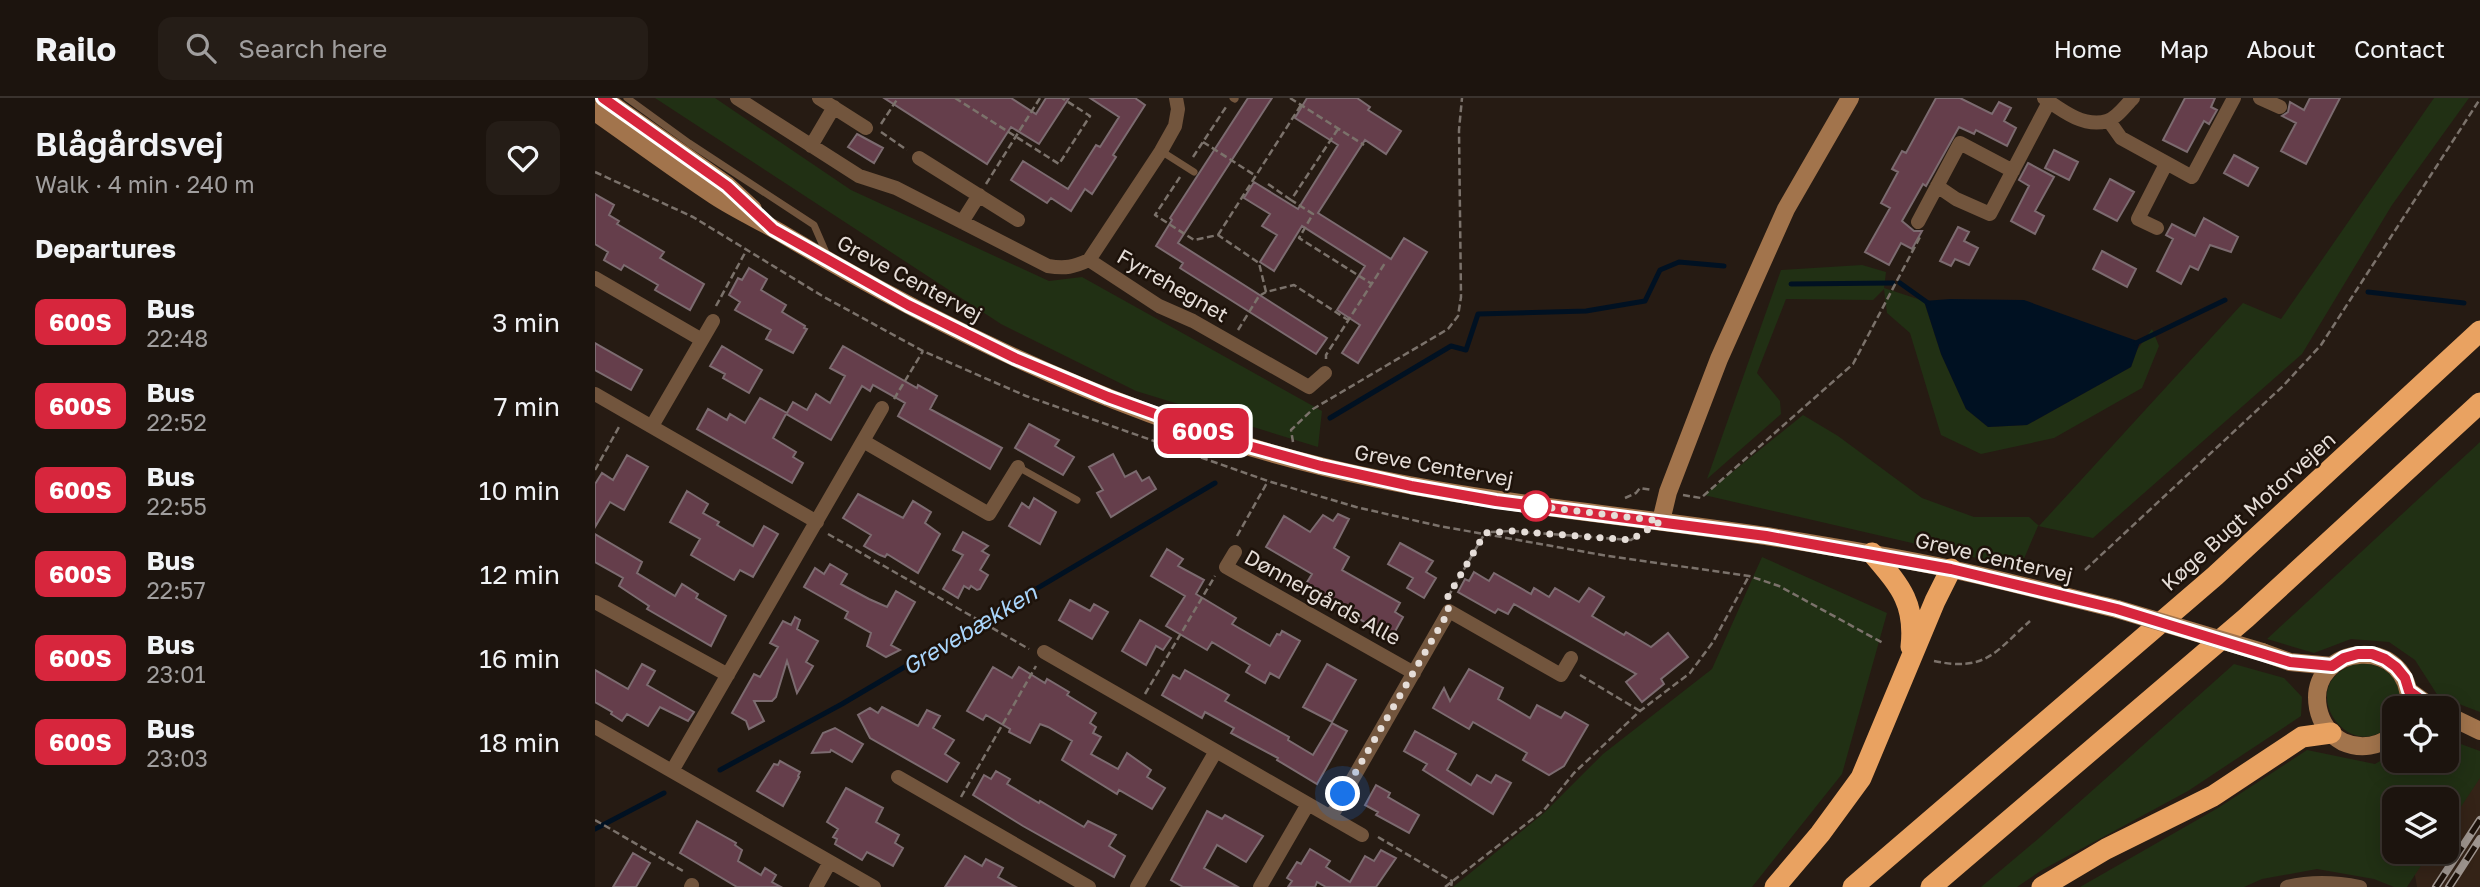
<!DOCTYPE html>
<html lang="en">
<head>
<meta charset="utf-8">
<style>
	body { margin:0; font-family:"Golos Text",sans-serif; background:#251d17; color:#f1f3f6; height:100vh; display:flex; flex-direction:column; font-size:26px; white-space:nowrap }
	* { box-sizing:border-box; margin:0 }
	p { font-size:23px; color:#a09e9e }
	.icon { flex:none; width:38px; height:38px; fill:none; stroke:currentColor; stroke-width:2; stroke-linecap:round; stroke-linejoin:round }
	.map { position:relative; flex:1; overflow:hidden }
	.drawer { display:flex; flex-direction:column; background:#1c140e; width:595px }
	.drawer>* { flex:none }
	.badge { padding:0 14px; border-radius:10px; font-size:24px; line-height:46px }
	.buttons { position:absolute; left:1787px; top:598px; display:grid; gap:14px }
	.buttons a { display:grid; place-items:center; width:77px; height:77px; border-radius:14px; background:#1c140e; box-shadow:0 4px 18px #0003,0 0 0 2px #3a332e; font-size:35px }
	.you { position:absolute; width:35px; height:35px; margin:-18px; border:5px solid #fff; border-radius:50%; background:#1a73e8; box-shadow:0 0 0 10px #1a73e833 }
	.map>.badge { position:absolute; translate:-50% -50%; box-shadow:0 0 0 4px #fff }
	h2 { padding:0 35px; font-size:26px; line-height:63px }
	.round { display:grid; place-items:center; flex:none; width:74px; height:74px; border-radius:14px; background:#251d17 }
	.summary { display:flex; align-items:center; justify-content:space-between; height:119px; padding:0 35px }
	h1 { font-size:33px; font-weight:600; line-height:52px }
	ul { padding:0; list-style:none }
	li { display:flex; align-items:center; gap:21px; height:84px; padding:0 35px }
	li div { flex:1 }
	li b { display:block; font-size:26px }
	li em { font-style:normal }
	li .badge { min-width:77px; font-weight:700; text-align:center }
	header { display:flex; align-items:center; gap:42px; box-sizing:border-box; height:98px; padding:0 35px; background:#1c140e; border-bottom:2px solid #3a332e }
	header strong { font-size:33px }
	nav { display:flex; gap:38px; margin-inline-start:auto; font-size:24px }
	.search { width:490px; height:63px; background:#251d17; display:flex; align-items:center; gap:18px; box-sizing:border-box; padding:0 24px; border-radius:14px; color:#a09e9e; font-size:26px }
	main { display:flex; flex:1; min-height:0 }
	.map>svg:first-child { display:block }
	.built { fill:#342317 }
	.green { fill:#213014 }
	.water { fill:#012 }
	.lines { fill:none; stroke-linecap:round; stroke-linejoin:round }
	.stream { stroke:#012; stroke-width:5 }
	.building { fill:#653e4b; stroke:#7c6b70; stroke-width:2 }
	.path { stroke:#7b726b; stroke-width:2.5; stroke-dasharray:7 3.5; stroke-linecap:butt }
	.lane { stroke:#72553d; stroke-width:7 }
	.street { stroke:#72553d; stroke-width:14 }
	.secondary { stroke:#a2744c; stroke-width:18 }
	.highway { stroke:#e9a261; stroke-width:21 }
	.rail-casing { stroke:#9e958f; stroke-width:8 }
	.rail { stroke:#1d120a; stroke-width:5; stroke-dasharray:16; stroke-linecap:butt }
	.secondary-bridge { stroke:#a2744c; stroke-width:18 }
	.line-casing { stroke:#fff; stroke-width:16 }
	.line { stroke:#d7263d; stroke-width:10 }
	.walk { stroke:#e5ddd8; stroke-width:7; stroke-dasharray:0 12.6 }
	.stop-dot { fill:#fff; stroke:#d7263d; stroke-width:3.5 }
	.labels { text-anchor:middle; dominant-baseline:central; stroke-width:5; stroke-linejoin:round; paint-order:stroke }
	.street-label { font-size:21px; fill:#e5ddd8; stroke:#1d120a }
	.water-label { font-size:23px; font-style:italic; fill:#aad6fc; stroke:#1d120a }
</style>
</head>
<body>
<header>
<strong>Railo</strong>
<div class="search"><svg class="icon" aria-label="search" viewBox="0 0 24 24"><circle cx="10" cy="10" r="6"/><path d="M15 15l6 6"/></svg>Search here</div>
<nav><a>Home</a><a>Map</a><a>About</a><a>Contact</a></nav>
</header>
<main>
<section class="drawer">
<div class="summary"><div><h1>Blågårdsvej</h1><p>Walk · 4 min · 240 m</p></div><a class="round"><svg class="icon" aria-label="heart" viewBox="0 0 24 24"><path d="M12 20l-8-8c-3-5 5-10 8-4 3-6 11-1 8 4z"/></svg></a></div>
<h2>Departures</h2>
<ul>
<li><span class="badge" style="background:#d7263d;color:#fff">600S</span><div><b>Bus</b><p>22:48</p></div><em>3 min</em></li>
<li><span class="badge" style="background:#d7263d;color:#fff">600S</span><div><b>Bus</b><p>22:52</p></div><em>7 min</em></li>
<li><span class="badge" style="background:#d7263d;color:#fff">600S</span><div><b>Bus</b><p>22:55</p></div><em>10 min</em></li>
<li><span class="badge" style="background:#d7263d;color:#fff">600S</span><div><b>Bus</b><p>22:57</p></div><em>12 min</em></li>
<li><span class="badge" style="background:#d7263d;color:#fff">600S</span><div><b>Bus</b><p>23:01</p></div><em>16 min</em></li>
<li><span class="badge" style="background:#d7263d;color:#fff">600S</span><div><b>Bus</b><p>23:03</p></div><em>18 min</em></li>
</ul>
</section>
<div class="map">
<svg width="1885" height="789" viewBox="0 0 1885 789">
	<rect width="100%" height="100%" fill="#261b13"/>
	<!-- built -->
	<path class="built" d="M 1885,677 L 1885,789 L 1822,789 L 1818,766 L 1826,754 L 1852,754 L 1852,715 Z"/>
	<!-- green -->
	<path class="green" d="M 60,0 L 120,0 L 256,92 L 454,183 L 487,179 L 727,313 L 723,349 L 541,293 L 406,226 Z
		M 1839,0 L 1874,0 L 1797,107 L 1707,256 L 1498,440 L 1443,428 L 1425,470 L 1109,397 L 1208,317 L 1243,338 L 1327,400 L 1379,419 L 1434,419 L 1444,428 L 1648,205 L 1686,221 Z
		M 1267,167 L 1291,174 L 1289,190 L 1329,203 L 1346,256 L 1371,311 L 1393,329 L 1432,327 L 1536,269 L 1542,252 L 1557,231 L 1564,248 L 1547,290 L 1459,340 L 1386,356 L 1346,337 L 1315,235 L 1292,215 L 1289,191 L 1278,202 L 1191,201 L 1162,275 L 1185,303 L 1186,316 L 1112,381 L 1186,172 Z
		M 1885,344 L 1885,614 L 1843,598 L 1820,562 L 1794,544 L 1756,541 L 1719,555 L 1672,541 Z
		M 1167,459 L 1292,515 L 1247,676 L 1157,789 L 858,789 L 949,715 L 1008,656 L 1117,571 Z
		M 1764,565 C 1790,565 1810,583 1804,611 L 1799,611 L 1799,622 C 1758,676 1692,584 1764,565 Z
		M 1639,566 L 1689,580 L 1707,599 L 1706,618 L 1593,693 L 1447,772 L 1422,789 L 1386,789 L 1443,741 Z
		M 1852,641 L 1885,653 L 1885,680 L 1852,730 L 1852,702 L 1799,702 L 1799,754 L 1835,754 L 1812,789 L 1799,789 L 1779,781 L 1722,771 L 1667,781 L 1649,789 L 1485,789 L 1623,710 L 1712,652 L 1780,666 L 1799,655 L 1799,663 L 1852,663 Z"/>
	<!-- water -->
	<path class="water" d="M 1355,201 L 1429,202 L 1545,244 L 1536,269 L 1432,327 L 1393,329 L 1371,311 L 1346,256 L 1329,203 Z"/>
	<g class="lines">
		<!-- stream -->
		<path class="stream" d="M 1305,185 L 1333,205
			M 1196,186 L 1298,185
			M 1773,194 L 1869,205
			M 1541,245 L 1630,202
			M 735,320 L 856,248 L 871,252 L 883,216 L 991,213 L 1050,203 L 1065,172 L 1084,164 L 1129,168
			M 125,672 L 247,606 L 620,385
			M 0,731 L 69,695"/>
	</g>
	<!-- building -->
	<path class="building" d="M 289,0 L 416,0 L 441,16 L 451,0 L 474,0 L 444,46 L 416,29 L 392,66 Z
		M 495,0 L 540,0 L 550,7 L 518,57 L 521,59 L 497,96 L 490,91 L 476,113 L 456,100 L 452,105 L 416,82 L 428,63 L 473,91 L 501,47 L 505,49 L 524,19 Z
		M 653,0 L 677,0 L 583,145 L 732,240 L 721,256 L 585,170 L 588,165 L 561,148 L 577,122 L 575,120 Z
		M 712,0 L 762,0 L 775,9 L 773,12 L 806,33 L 791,56 L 770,42 L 723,115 L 796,161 L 809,140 L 832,154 L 763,265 L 747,255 L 765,227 L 742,212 L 770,168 L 707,128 L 679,173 L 665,164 L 682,137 L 667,128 L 675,116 L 649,100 L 659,84 L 703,111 L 743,47 L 700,20 Z
		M 1341,0 L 1365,0 L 1397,16 L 1404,4 L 1416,10 L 1409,23 L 1421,30 L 1412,48 L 1381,32 L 1379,36 L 1364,29 L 1331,88 L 1328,86 L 1307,123 L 1319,133 L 1327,133 L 1317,151 L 1306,145 L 1294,167 L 1270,154 L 1295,110 L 1286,105 L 1303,74 L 1297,71 L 1307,53 L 1311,55 Z
		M 1590,0 L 1620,0 L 1616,9 L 1622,12 L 1614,26 L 1609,23 L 1592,54 L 1568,42 Z
		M 1715,0 L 1745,0 L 1711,66 L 1686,53 L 1701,25 L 1687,18 L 1693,14 L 1695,4 L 1709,12 Z
		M 262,36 L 288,50 L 279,65 L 253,49 Z
		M 1459,52 L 1483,64 L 1474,82 L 1450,70 Z
		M 1639,57 L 1663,70 L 1653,88 L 1629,75 Z
		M 1433,65 L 1459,79 L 1440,113 L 1449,118 L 1440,136 L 1416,123 L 1434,88 L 1424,82 Z
		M 1515,81 L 1539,94 L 1522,123 L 1499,111 Z
		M 0,96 L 19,107 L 14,117 L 24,123 L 22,126 L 69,154 L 65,160 L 109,186 L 95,212 L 60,192 L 63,187 L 29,167 L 26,172 L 9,162 L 13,154 L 0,146 Z
		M 1609,120 L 1643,139 L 1636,154 L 1615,147 L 1603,172 L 1595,168 L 1586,186 L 1562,173 L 1578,141 L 1571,137 L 1577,126 L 1600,138 Z
		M 1363,129 L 1374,134 L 1369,143 L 1383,150 L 1374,167 L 1360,161 L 1356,168 L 1345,163 Z
		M 1507,153 L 1541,171 L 1532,189 L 1498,171 Z
		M 154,170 L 172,181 L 166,192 L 191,207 L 187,214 L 210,228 L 209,230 L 212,231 L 198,255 L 171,241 L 176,232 L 140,212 L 145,204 L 134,197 L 143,180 L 147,182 Z
		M 0,245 L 47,272 L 36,292 L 0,272 Z
		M 127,248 L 167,272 L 154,295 L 128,280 L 130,276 L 115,268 Z
		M 248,248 L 322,290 L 323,287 L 342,298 L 335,311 L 407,350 L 395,371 L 303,318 L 310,305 L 278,287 L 275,293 L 267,288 L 236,342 L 191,316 L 178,340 L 201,354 L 198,359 L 208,365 L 197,385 L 102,331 L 113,311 L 132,322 L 135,316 L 150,325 L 165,300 L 192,315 L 198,304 L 212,312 L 221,296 L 235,305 L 250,278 L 235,270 Z
		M 434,326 L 464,342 L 460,348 L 479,359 L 468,377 L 420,350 Z
		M 518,356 L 530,379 L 541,373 L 547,383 L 554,379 L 561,391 L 516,419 L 502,395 L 508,392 L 494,369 Z
		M 32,357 L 53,369 L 29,412 L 15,404 L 0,429 L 0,386 L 7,375 L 18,382 Z
		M 92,393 L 113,406 L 108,415 L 124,424 L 122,427 L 158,448 L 169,428 L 183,436 L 158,479 L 145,472 L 139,482 L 96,457 L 105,441 L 75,424 Z
		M 263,396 L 308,420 L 318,403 L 336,414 L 330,425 L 345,436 L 323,475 L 292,456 L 290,459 L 285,457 L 269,448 L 276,437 L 248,420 Z
		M 439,400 L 461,414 L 445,446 L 414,428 L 427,405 L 434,410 Z
		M 743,416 L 754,421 L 739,450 L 754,459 L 747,472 L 805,505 L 800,514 L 808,519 L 797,539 L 742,509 L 744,505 L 711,486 L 717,476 L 671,449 L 689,418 L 715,434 L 728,417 L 738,423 Z
		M 368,434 L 393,448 L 387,453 L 394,457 L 385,472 L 393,477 L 385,491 L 382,492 L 376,488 L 374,491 L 369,488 L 363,500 L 348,491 L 368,457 L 358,452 Z
		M 0,436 L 47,464 L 42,475 L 80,498 L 87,486 L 103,496 L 101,500 L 131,518 L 116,548 L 52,511 L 54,508 L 24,488 L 28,480 L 0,464 Z
		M 805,445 L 838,463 L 831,474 L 841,480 L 829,500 L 812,490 L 818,480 L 793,466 Z
		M 572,451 L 588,461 L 583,468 L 609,482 L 601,496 L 641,520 L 637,526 L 675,548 L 682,536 L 685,537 L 687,533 L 705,543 L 684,580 L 675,575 L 670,585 L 651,574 L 655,567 L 617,544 L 612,552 L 571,528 L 590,498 L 556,478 Z
		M 235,466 L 252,476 L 246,486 L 274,501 L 292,509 L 301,493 L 320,504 L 296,547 L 305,552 L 291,559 L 272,548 L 276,535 L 250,520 L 253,514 L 209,489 L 220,470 L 229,476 Z
		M 879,474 L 894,483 L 899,475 L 936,496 L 939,490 L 954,499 L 960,490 L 984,504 L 994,490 L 1009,499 L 997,518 L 1029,537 L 1031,534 L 1056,549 L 1073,535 L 1093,559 L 1066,581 L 1069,586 L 1047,604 L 1031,584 L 1041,576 L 919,506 L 913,516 L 903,511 L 900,515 L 863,494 L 870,481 L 874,483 Z
		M 475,502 L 495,513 L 499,506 L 513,514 L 497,541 L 464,522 Z
		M 200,519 L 205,522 L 202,531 L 223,543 L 211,564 L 218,568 L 202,595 L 192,563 L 181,599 L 177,603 L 159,603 L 169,623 L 154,631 L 151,623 L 137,615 L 159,576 L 165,579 L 183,549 L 175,545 L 188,523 L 196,527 Z
		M 545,522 L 576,540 L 568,552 L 561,548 L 551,567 L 527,553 Z
		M 47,566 L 60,573 L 52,587 L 99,614 L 93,623 L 65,609 L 53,628 L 32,616 L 27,623 L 16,616 L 17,614 L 0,604 L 0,572 L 33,591 Z
		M 732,566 L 761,582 L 737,624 L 708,609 Z
		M 398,569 L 417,580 L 424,569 L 450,585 L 452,581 L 474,594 L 472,597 L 501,615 L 495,625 L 501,629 L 498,635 L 506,639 L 496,656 L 523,671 L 532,655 L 556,672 L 552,679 L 570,690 L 557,711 L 524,692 L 522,696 L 467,662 L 477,643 L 453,629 L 445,626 L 435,645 L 414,634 L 415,631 L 391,617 L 388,622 L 372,613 Z
		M 874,571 L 908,590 L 903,601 L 935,620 L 942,607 L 966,620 L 970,614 L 993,627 L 969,668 L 954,677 L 928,662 L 932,655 L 878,624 L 874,631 L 838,610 L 849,590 L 855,603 Z
		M 590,572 L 634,597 L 630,603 L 694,639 L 693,642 L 718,657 L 737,625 L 752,633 L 722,686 L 682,662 L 683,660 L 636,635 L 639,630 L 610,614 L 607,620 L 567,597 L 578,577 L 585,581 Z
		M 287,609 L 323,628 L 332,612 L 345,618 L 338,630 L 359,642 L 350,656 L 364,665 L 352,684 L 275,640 L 263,617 L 275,610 L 283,615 Z
		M 240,630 L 268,646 L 257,664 L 236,652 L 235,654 L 217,655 L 228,635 Z
		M 820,633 L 861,656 L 852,672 L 876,687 L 882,677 L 896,685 L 901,677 L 916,685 L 898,716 L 828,672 L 832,666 L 809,653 Z
		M 185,663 L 205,674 L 203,678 L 204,679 L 188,708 L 162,693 L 179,666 L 183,667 Z
		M 401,673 L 415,681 L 412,686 L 444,705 L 445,703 L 489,729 L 493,723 L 521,737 L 514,748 L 530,758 L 519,779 L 428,728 L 378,697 L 389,677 L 396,681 Z
		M 781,687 L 795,695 L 793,699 L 824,717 L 814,735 L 781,717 L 783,714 L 770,707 Z
		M 251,690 L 288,710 L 281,724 L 304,737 L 300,745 L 308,750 L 298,768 L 272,754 L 267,762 L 240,746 L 242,741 L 238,739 L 243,731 L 232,724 Z
		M 612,713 L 627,721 L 630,717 L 668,738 L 651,764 L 622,747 L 609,770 L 643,789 L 588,789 L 576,782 Z
		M 102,723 L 141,745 L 140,747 L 147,752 L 143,763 L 166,777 L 170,770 L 181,777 L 177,784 L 186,789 L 142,789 L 85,755 Z
		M 715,751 L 735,763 L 731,769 L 755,784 L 770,758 L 779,763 L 786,752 L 801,760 L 781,789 L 731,789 L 722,784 L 720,789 L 693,789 L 697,783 L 692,780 L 702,764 L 706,766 Z
		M 38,755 L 55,765 L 41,789 L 18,789 Z
		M 370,758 L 387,768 L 391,761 L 408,770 L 403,779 L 421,789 L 350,789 Z"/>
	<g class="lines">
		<!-- path -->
		<path class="path" d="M 360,0 L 464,66 L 495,18 L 467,0
			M 695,0 L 769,47
			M 286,26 L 303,0
			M 743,31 L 696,102 L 718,116 L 704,140 L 777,186
			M 286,34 L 312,52
			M 608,44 L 661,78
			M 598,59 L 631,9
			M 0,74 L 98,119 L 229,199 L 328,253 L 431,298 L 673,383 L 761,409 L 844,428 L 1013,458 L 1154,478 L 1184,488 L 1288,545
			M 585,79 L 560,117 L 599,142 L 623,137 L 664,165 L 671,194 L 699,187 L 753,222
			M 391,86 L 445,0
			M 673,86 L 696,102
			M 623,137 L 706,7
			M 121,208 L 151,153
			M 643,232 L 664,198 L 671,194
			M 731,261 L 731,257 L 790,165
			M 299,301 L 328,253
			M 698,344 L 696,332 L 718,311 L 853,231 L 863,218 L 866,199 L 864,32 L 867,0
			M 0,372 L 24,329
			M 1088,397 L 1106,400 L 1258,266 L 1325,139
			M 1030,400 L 1041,395 L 1045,390 L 1057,392
			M 896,434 L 916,433 L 1036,442 L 1042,438
			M 233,436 L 434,551
			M 642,438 L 673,383
			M 1490,472 L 1688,288 L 1726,247 L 1885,1
			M 853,499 L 890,435
			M 1339,563 C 1391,574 1400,554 1435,523
			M 985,577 L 1045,613
			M 550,596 L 620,478
			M 366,699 L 441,568
			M 0,722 L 88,773
			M 783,739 L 857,783 L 856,789
			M 850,789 L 949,712 L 979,675 L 1045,613 L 1095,575 L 1118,544 L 1154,478"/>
		<!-- lane -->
		<path class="lane" d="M 32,0 L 94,45 L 219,127 L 232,157
			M 638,0 L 640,1
			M 566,53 L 599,74
			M 423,369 L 482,402"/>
		<!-- street -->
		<path class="street" d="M 142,0 L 264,78 L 301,90 L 453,168 C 470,171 479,169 494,162
			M 224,0 L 271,30
			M 581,0 L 583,11 L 580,28 L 566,53 L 494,162 L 564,208 L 598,223 L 714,289 L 730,275
			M 1449,0 C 1466,12 1489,30 1512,23 C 1522,20 1530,8 1538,0
			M 1665,0 L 1685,9
			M 1514,23 L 1526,40 L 1597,79 L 1639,0
			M 216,48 L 239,9
			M 324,60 L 423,122
			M 1342,88 L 1361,101 L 1395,116 L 1454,4
			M 367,124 L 384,97
			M 1323,124 L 1365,45 L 1418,73
			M 1562,130 L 1543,121 L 1571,66
			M 0,180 L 107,242
			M 0,296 L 222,424
			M 57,328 L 118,223
			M 268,343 L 394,416 L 423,369
			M 640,454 L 631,469 L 819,575
			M 0,504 L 133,577
			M 449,554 L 767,737
			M 0,629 L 279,789
			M 77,673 L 287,310
			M 303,679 L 494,789
			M 736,719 L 854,513 L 966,577 L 976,560
			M 96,789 L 97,787
			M 221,789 L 235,764
			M 542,789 L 621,653
			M 665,789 L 713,706
			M 1692,789 C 1717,783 1740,784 1765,789"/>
		<!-- secondary -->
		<path class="secondary" d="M 8,0 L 132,87 L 158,111
			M 0,14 C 40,42 79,71 120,98 C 143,113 168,124 191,138 C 358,238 539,323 729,369 C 874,404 1023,416 1171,438 C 1233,448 1295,458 1356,471 C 1412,483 1467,498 1522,511
			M 1066,423 L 1073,394 L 1124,261 L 1191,111 L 1255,0
			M 1667,554 L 1695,564 L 1737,568
			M 1814,593 L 1839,611
			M 1852,617 L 1885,633
			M 1799,637 C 1784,648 1766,652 1748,644 C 1735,637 1726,625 1723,610 C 1711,544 1820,534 1814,611"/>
		<!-- highway -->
		<path class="highway" d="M 1277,455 C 1304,487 1321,504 1316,549
			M 1180,789 L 1225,736 L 1266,680 L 1340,503 L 1356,471
			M 1258,789 L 1620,478 L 1885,233
			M 1336,789 L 1651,520 L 1885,305
			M 1447,789 L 1511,751 L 1618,698 L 1707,639 L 1736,635"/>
		<!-- rail casing -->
		<g class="rail-casing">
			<path id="rail" d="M 1841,789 L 1885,722
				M 1854,789 L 1885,741"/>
		</g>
		<!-- rail -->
		<use href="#rail" class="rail"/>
		<!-- secondary-bridge -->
		<path class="secondary-bridge" d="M 1522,511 L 1667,554"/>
	</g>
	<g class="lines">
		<!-- line casing -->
		<g class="line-casing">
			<path id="line" d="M 8,0 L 132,88 L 178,131 L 313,207 L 420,260 L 513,299 L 635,343 L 726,368 L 816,388 L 901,403 L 1171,438 L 1356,471 L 1522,511 L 1695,564 L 1737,568 L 1749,560 L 1763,556 L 1777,556 L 1790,561 L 1801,569 L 1810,580 L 1814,593 L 1839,611"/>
		</g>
		<!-- line -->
		<use href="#line" class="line"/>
		<!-- walk -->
		<path class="walk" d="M 748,696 L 854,513 L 851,502 L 890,435 L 916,433 L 1036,442 L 1066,423 L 941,408"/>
	</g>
	<!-- markers -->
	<circle class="stop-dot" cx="941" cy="408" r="14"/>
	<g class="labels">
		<!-- street labels -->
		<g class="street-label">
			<text transform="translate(315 180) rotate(28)">Greve Centervej</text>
			<text transform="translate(578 187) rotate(30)">Fyrrehegnet</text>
			<text transform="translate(839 367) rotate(10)">Greve Centervej</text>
			<text transform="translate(1653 413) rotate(-42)">Køge Bugt Motorvejen</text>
			<text transform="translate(1399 459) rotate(13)">Greve Centervej</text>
			<text transform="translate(728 499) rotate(29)">Dønnergårds Alle</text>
		</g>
		<!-- water labels -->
		<g class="water-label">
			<text transform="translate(374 531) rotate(-31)">Grevebækken</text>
		</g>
	</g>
</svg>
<div class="buttons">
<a><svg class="icon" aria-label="locate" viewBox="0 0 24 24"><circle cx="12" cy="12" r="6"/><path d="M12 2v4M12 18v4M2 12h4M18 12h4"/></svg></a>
<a><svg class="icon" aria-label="layers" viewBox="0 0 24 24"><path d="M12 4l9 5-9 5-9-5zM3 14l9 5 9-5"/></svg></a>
</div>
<div class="you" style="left:748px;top:696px"></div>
<b class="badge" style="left:608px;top:333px;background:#d7263d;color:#fff">600S</b>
</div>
</main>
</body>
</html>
